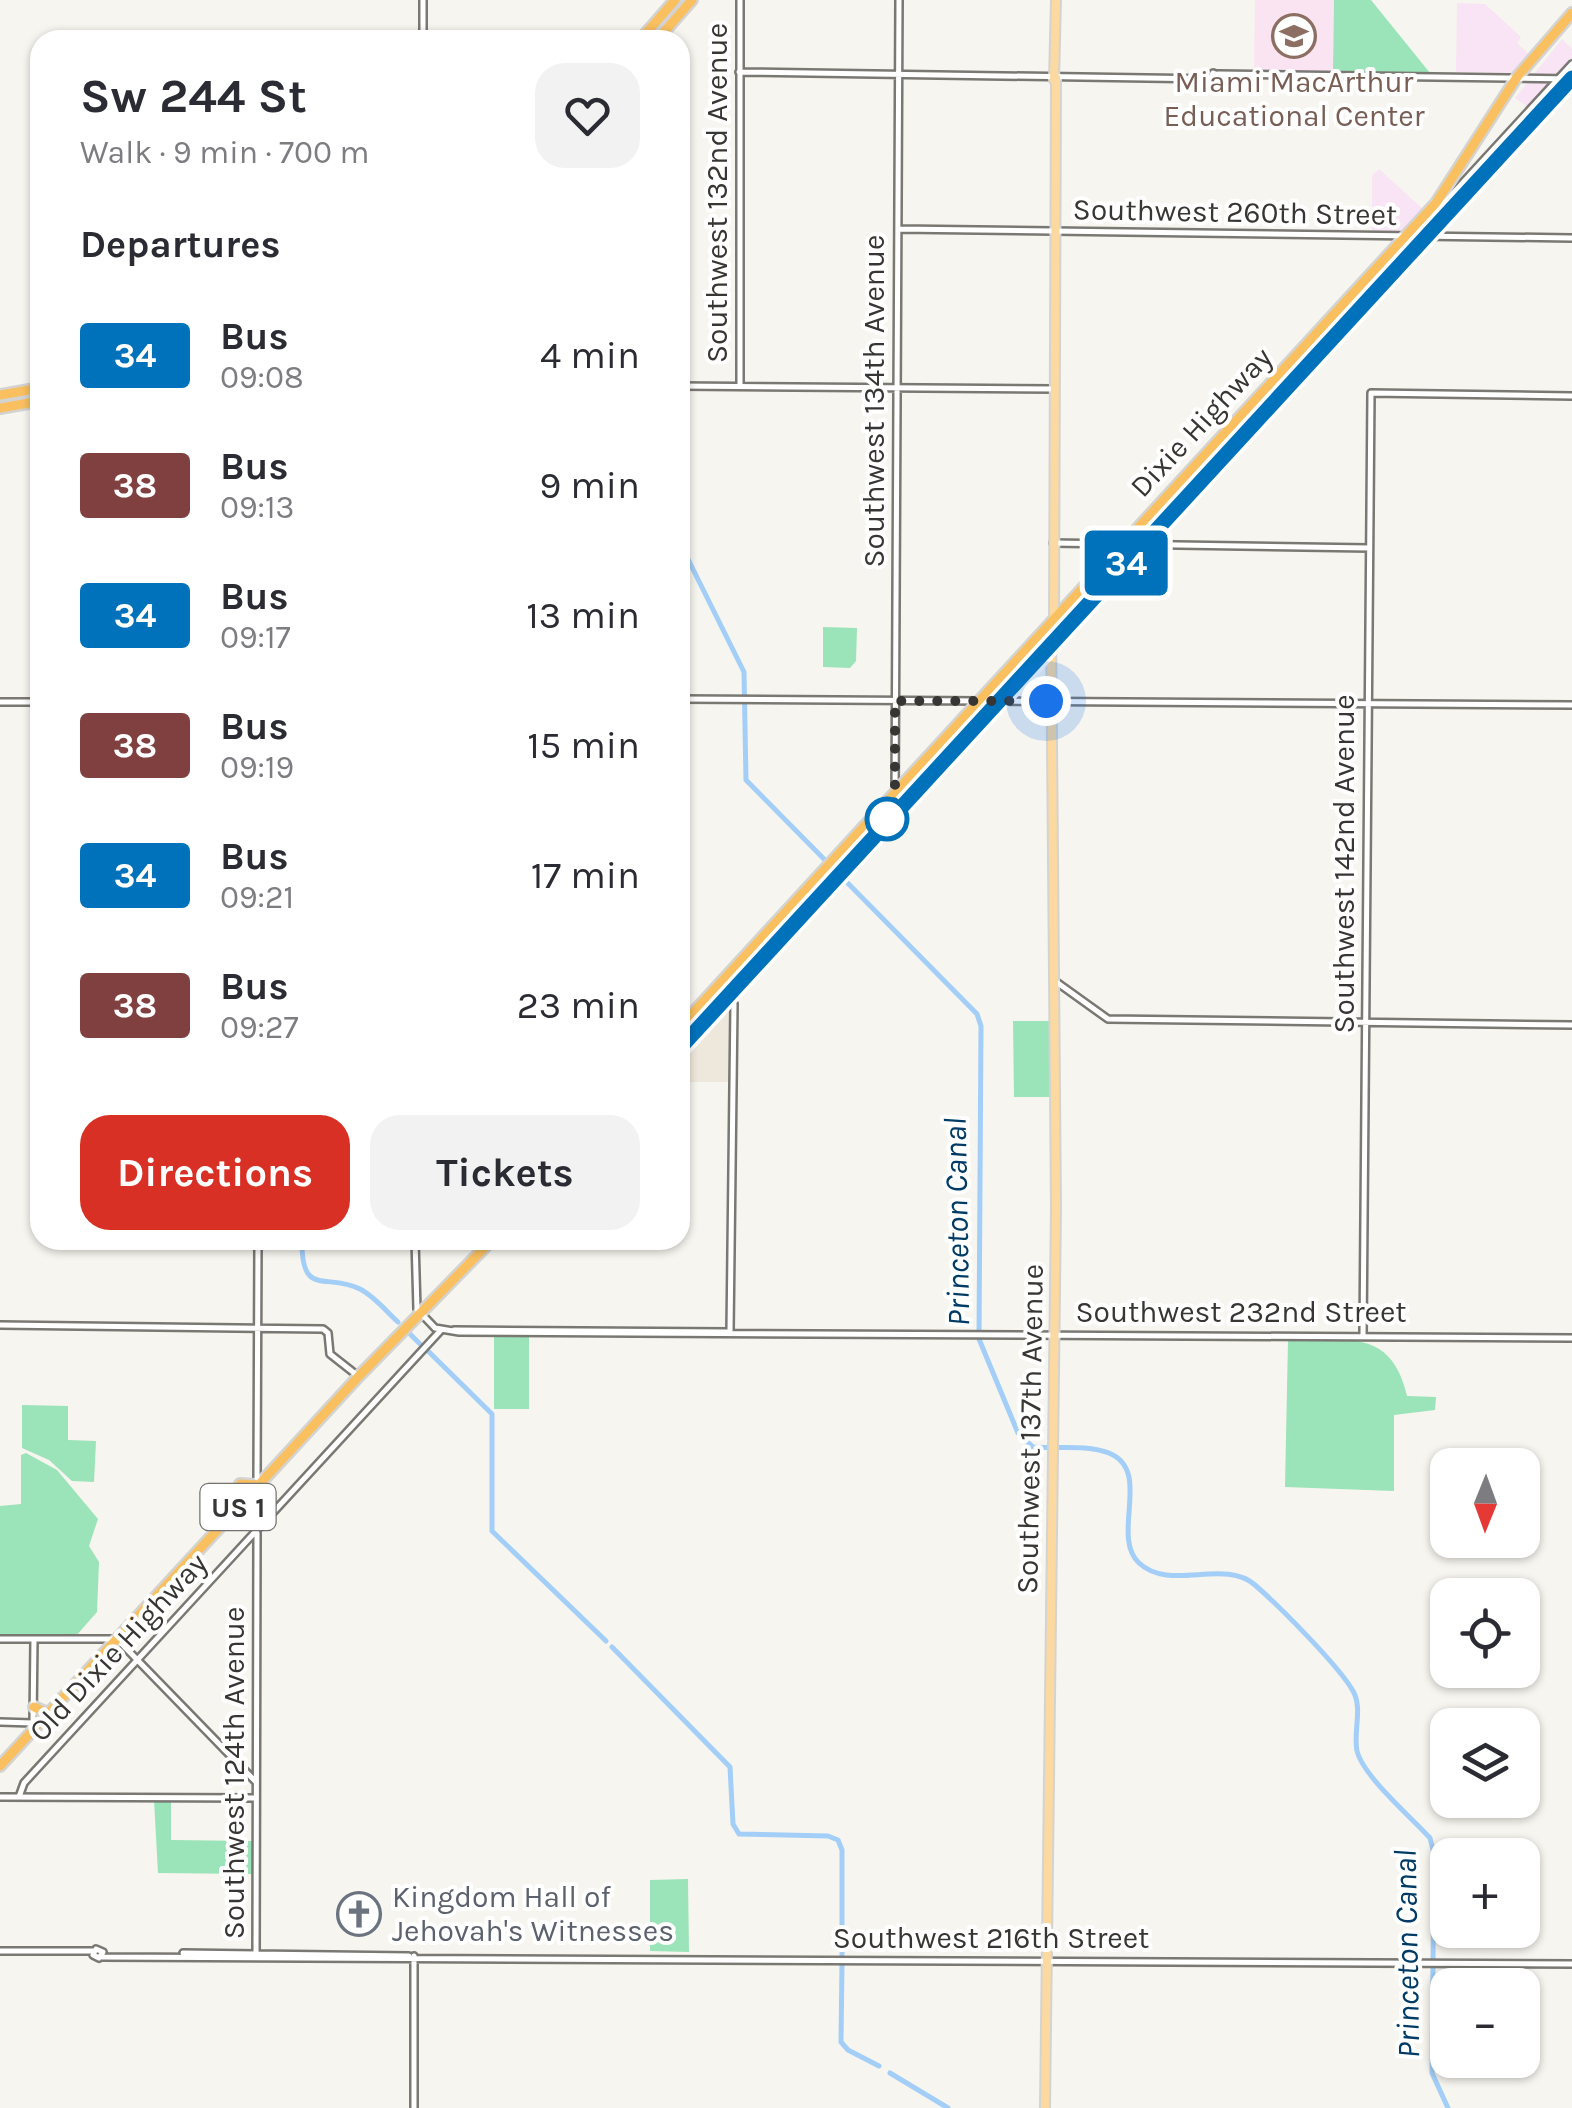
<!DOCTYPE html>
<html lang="en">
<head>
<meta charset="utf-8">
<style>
	body { margin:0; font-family:Karla,sans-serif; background:#f2f2f3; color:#2b2b33; height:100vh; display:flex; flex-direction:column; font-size:38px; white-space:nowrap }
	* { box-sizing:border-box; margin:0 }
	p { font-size:32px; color:#7c7c81 }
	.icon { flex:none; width:55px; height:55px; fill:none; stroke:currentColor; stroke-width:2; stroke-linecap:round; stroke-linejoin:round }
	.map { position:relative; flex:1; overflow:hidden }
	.details { position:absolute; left:30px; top:30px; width:660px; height:1220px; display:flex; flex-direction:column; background:#fff; border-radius:30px; box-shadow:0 2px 8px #0004 }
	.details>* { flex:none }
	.badge { padding:0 20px; border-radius:8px; font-size:35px; line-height:65px }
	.needle { width:65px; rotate:181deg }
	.tools { position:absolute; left:1430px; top:1448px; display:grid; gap:20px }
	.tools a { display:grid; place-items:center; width:110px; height:110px; border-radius:20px; background:#fff; box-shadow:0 2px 8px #0004; font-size:50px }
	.you { position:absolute; width:50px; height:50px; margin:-25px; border:8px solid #fff; border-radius:50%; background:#1a73e8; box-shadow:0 0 0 15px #1a73e833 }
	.map>.badge { position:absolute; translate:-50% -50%; box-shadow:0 0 0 5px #fff }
	h2 { padding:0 50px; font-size:38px; line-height:90px }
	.round { display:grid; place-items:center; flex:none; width:105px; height:105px; border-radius:30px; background:#f2f2f3 }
	.summary { display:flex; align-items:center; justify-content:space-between; height:170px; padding:0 50px }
	h1 { font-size:48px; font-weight:700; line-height:75px }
	.action { display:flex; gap:20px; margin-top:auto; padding:20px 50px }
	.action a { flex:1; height:115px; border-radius:30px; background:#d93025; color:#fff; font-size:40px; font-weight:700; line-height:115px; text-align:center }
	.action a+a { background:#f2f2f3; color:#2b2b33 }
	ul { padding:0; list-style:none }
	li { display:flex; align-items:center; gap:30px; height:130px; padding:0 50px }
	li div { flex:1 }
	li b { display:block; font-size:38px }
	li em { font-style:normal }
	li .badge { min-width:110px; font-weight:700; text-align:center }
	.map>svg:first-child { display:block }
	.commercial { fill:#f8e4f4 }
	.built { fill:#eee8dc }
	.education { fill:#fae4f1 }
	.green { fill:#9be3b8 }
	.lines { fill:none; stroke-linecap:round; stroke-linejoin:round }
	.canal { stroke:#a3cef8; stroke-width:5 }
	.minor-casing { stroke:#7a7873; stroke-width:10 }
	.major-casing { stroke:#d3d3d2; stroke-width:12 }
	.highway-casing { stroke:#d3d3d2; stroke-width:14 }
	.minor { stroke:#fff; stroke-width:5 }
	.major { stroke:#fcd9a0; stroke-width:8 }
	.highway { stroke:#fac060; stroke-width:9 }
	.line-casing { stroke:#fff; stroke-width:22 }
	.line { stroke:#0072bc; stroke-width:15 }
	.walk { stroke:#373634; stroke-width:10; stroke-dasharray:0 18 }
	.stop-dot { fill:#fff; stroke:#0072bc; stroke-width:5 }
	.labels { text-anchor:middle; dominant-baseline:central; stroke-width:8; stroke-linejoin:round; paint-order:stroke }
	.shield { fill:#fff; stroke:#737271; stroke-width:2.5 }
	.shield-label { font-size:28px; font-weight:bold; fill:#373634 }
	.education-label { font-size:30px; fill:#785e54; stroke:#fff }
	.street-label { font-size:30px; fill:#373634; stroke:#fff }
	.worship-label { font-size:30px; fill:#5b616d; stroke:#fff; text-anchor:start }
	.water-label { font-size:32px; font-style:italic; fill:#003b66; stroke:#fff }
</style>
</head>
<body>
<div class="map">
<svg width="1572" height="2108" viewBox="0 0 1572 2108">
	<rect width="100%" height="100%" fill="#f7f5ef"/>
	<!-- commercial -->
	<path class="commercial" d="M 1457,3 L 1485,4 L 1521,37 L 1517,43 L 1529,54 L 1515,73 L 1456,72 Z
		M 1562,39 L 1572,49 L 1572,61 L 1529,108 L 1515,98 Z
		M 1379,169 L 1424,210 L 1403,233 L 1372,232 L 1372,176 Z"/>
	<!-- built -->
	<path class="built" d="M 729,1003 L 729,1082 L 680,1082 L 680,1058 Z"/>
	<!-- education -->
	<path class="education" d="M 1255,0 L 1334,0 L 1333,72 L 1254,72 Z"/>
	<!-- green -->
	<path class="green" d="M 1334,0 L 1371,0 L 1430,73 L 1333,72 Z
		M 823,627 L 857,628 L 856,661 L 850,668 L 823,667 Z
		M 1013,1021 L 1051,1021 L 1052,1097 L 1014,1097 Z
		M 494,1336 L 529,1337 L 529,1409 L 494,1409 Z
		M 1288,1340 C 1347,1341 1391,1327 1407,1396 L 1436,1397 L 1435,1410 L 1394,1415 L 1394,1491 L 1285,1487 Z
		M 22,1405 L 68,1406 L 68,1440 L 96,1441 L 94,1482 L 72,1481 L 49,1460 L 22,1448 Z
		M 26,1453 L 57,1470 L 98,1519 L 89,1546 L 99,1562 L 97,1612 L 75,1637 L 0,1637 L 0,1506 L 21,1504 L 21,1455 Z
		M 154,1800 L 171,1800 L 171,1840 L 252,1841 L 252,1874 L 158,1873 Z
		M 688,1879 L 689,1952 L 650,1951 L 650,1880 Z"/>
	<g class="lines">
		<!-- canal -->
		<path class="canal" d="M 680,543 L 744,672 L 746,780 L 977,1014 L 981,1026 L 979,1339 L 1018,1433 L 1033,1447 C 1056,1449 1087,1444 1109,1453 C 1153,1471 1110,1536 1139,1563 C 1170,1592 1224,1558 1255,1585 C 1278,1605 1339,1666 1353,1691 C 1363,1708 1353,1732 1357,1751 C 1363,1776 1412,1818 1430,1838 L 1434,1854 L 1432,2073 L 1448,2108
			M 302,1240 C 301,1299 327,1272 360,1289 C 374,1296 386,1311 398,1322
			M 408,1332 L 420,1344
			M 429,1352 L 492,1414 L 492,1531 L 606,1641
			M 612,1647 L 730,1767 L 733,1824 L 739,1834 L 828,1836 L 838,1840 L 842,1850 L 842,1955
			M 842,1963 L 841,2042 L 848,2050 L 879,2066
			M 890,2073 L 948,2108"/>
		<!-- minor casing -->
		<g class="minor-casing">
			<path id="minor" d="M 740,0 L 740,385
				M 423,40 L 423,0
				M 739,72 L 1212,79
				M 1213,73 L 1218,75 L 1216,80 L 1211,78 Z
				M 1218,74 L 1572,79
				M 1436,212 L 1572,64
				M 898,229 L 1572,238
				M 680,386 L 1054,389
				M 1053,543 L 1369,548
				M 680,699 L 1572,705
				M 0,702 L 40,702
				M 895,801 L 899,0
				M 1055,981 L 1108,1019 L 1572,1025
				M 727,985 L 734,1004 L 730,1332
				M 415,1240 L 417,1309 L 435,1328 L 459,1332 L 1572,1338
				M 0,1325 L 323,1329 L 328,1333 L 330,1354 L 358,1376
				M 454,1330 L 727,1332
				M 1363,1336 L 1371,393 L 1572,396
				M 257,1478 L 258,1240
				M 0,1639 L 117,1639 L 256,1782
				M 0,1722 L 33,1723 L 34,1639
				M 0,1797 L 256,1798
				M 19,1797 L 24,1783 L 441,1330
				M 96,1949 L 103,1952 L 99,1958 L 93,1955 Z
				M 0,1951 L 94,1951
				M 183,1953 L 409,1956
				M 414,1956 L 414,2108
				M 102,1957 L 1572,1964
				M 256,1957 L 257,1533"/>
		</g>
		<!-- major casing -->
		<g class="major-casing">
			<path id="major" d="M 1054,80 L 1056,0
				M 1054,622 L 1056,78
				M 1045,2108 L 1056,1208 L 1051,624"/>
		</g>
		<!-- highway casing -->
		<g class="highway-casing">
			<path id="highway" d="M 640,40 L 675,0
				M 657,40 L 692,0
				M 0,395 L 40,388
				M 0,408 L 40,401
				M 998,689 L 999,701
				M 680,1027 L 1436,203 L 1517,77 L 1572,13
				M 240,1484 L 258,1485
				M 34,1707 L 43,1711
				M 0,1766 L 359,1376 L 492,1240"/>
		</g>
		<!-- minor -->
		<use href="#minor" class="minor"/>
		<!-- major -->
		<use href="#major" class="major"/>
		<!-- highway -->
		<use href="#highway" class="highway"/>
	</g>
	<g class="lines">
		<!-- line casing -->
		<g class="line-casing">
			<path id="line" d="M 680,1048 L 1572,78"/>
		</g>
		<!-- line -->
		<use href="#line" class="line"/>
		<!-- walk -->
		<path class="walk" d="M 887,819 L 895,801 L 895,701 L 1046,701"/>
	</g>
	<!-- icons -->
	<defs>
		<g id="school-ring" transform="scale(2.25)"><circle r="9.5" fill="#fff" stroke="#8d6e63" stroke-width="1.5"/><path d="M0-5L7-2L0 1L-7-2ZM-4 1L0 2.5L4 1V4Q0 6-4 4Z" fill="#8d6e63"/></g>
		<g id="church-ring" transform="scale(2.25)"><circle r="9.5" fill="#fff" stroke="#6b7280" stroke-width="1.5"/><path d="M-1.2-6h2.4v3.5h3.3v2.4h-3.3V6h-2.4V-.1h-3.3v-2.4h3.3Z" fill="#6b7280"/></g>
	</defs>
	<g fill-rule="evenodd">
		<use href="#school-ring" x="1294" y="36"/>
		<use href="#church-ring" x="359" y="1914"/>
	</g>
	<!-- markers -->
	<circle class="stop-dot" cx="887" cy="819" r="20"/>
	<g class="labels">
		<!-- shield labels -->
		<rect class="shield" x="200.5" y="1484" width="75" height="46" rx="8"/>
		<g class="shield-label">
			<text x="238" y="1507">US 1</text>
		</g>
		<!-- education labels -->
		<g class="education-label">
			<text x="1294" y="82">Miami MacArthur<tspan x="1294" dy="34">Educational Center</tspan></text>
		</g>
		<!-- street labels -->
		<g class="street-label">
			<text transform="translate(717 193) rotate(-90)">Southwest 132nd Avenue</text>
			<text transform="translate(1235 212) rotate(1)">Southwest 260th Street</text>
			<text transform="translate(874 401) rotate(-90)">Southwest 134th Avenue</text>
			<text transform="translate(1201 422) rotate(-47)">Dixie Highway</text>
			<text transform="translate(1344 864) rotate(-90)">Southwest 142nd Avenue</text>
			<text x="1241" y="1312">Southwest 232nd Street</text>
			<text transform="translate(1030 1429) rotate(-89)">Southwest 137th Avenue</text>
			<text transform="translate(118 1647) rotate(-47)">Old Dixie Highway</text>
			<text transform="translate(234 1773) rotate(-90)">Southwest 124th Avenue</text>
			<text x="991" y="1938">Southwest 216th Street</text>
		</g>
		<!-- worship labels -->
		<g class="worship-label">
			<text x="392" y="1897">Kingdom Hall of<tspan x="392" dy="34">Jehovah's Witnesses</tspan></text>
		</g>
		<!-- water labels -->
		<g class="water-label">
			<text transform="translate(957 1222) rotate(-91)">Princeton Canal</text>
			<text transform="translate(1407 1954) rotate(-91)">Princeton Canal</text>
		</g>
	</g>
</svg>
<div class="tools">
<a><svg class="needle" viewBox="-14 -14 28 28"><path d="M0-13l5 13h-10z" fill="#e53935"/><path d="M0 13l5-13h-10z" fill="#7c7c81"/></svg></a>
<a><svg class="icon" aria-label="locate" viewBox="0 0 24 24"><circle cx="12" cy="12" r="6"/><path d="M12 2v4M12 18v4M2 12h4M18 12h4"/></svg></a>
<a><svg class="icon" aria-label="layers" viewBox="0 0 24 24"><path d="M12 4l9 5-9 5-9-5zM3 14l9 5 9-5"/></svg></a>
<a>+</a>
<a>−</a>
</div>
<div class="you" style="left:1046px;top:701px"></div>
<b class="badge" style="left:1126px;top:563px;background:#0072bc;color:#fff">34</b>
<section class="details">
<div class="summary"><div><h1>Sw 244 St</h1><p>Walk · 9 min · 700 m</p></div><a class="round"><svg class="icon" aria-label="heart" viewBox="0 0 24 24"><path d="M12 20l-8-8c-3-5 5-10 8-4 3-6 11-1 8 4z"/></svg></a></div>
<h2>Departures</h2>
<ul>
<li><span class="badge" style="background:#0072bc;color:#fff">34</span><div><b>Bus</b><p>09:08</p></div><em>4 min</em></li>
<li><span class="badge" style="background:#804040;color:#fff">38</span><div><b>Bus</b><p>09:13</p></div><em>9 min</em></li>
<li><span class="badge" style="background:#0072bc;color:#fff">34</span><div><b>Bus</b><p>09:17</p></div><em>13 min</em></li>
<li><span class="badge" style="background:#804040;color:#fff">38</span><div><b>Bus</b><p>09:19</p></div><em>15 min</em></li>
<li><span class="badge" style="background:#0072bc;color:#fff">34</span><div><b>Bus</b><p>09:21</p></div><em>17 min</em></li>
<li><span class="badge" style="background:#804040;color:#fff">38</span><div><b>Bus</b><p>09:27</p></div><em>23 min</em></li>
</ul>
<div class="action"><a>Directions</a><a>Tickets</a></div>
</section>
</div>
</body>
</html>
